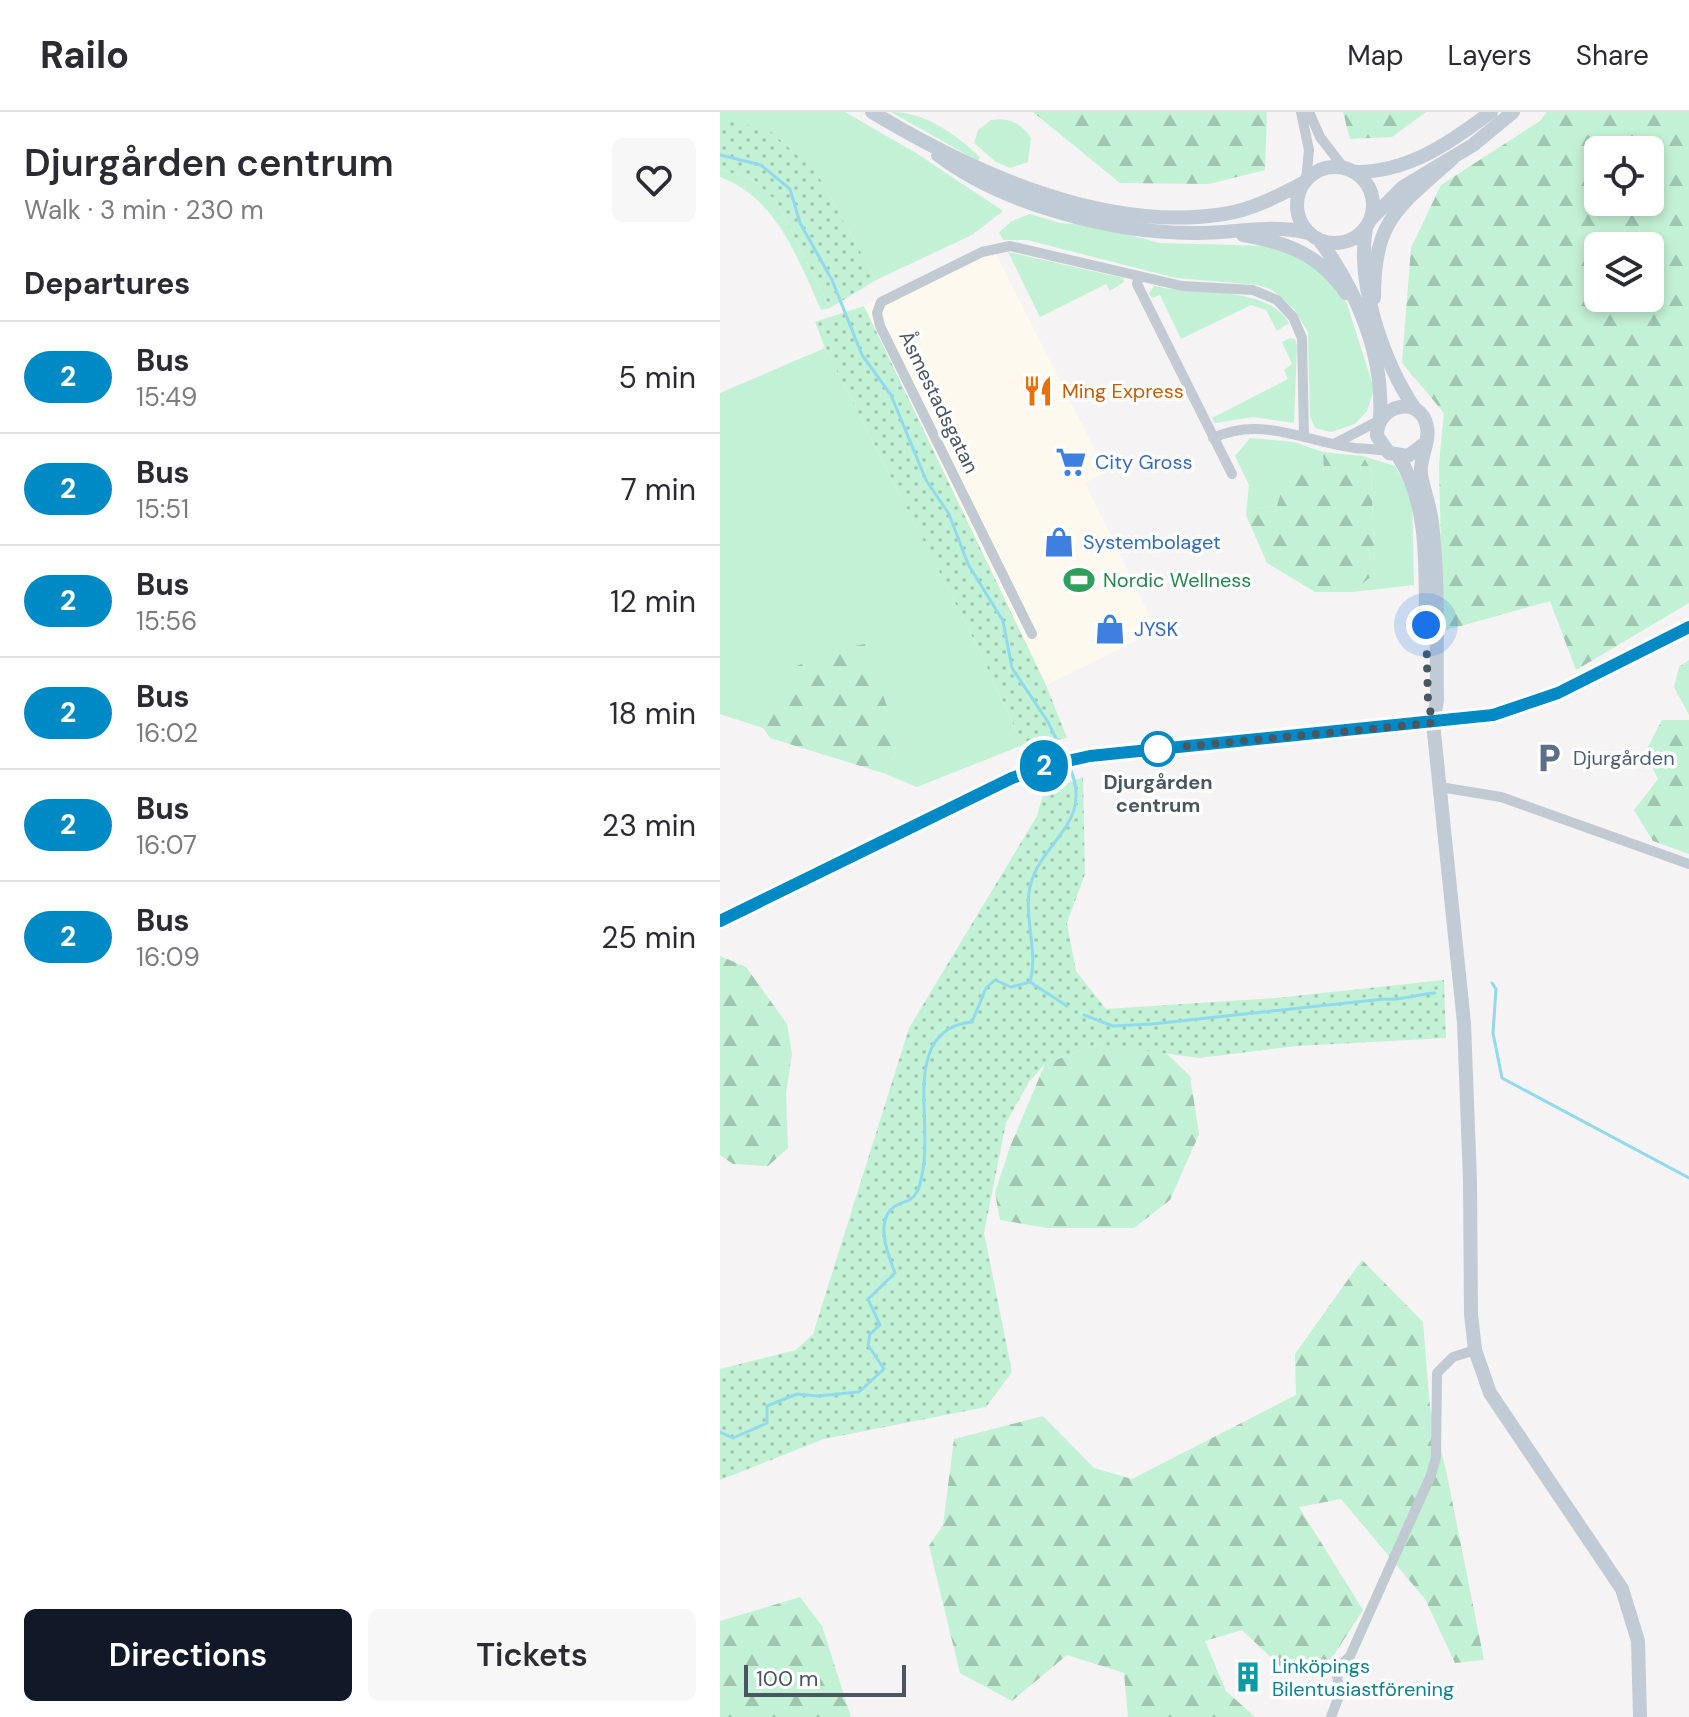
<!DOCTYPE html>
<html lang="en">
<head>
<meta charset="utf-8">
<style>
	body { margin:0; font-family:"DM Sans",sans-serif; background:#f7f7f7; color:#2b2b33; height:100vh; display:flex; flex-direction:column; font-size:30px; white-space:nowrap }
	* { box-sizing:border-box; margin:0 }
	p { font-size:26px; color:#7c7c81 }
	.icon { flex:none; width:44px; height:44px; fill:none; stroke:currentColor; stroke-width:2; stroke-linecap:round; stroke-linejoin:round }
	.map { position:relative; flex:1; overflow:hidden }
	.drawer { display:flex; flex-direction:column; background:#fff; width:720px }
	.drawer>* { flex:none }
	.badge { padding:0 16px; border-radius:26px; font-size:28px; line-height:52px }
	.controls { position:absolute; left:864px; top:24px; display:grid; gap:16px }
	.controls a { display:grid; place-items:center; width:80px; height:80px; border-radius:12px; background:#fff; box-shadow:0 4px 12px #0003; font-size:40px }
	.scale { position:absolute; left:24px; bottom:20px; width:162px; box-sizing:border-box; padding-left:8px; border:4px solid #4a5661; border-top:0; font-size:22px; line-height:28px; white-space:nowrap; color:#4a5661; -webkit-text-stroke:6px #fff; paint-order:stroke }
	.you { position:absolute; width:40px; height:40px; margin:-20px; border:6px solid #fff; border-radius:50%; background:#1a73e8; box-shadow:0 0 0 12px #1a73e833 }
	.map>.badge { position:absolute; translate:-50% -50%; box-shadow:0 0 0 4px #fff }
	h2 { padding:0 24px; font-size:30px; line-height:72px }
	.round { display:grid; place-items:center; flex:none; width:84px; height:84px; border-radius:12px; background:#f7f7f7 }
	.head { display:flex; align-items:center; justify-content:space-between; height:136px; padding:0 24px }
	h1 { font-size:38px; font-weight:600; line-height:60px }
	.button { display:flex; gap:16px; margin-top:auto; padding:16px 24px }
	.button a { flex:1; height:92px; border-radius:12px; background:#111827; color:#fff; font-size:32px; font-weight:600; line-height:92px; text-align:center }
	.button a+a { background:#f7f7f7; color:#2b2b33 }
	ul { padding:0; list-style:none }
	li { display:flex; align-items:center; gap:24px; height:112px; padding:0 24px; border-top:2px solid #e1e1e2 }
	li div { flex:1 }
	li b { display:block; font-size:30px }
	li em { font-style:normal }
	li .badge { min-width:88px; font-weight:700; text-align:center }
	header { display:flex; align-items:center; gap:48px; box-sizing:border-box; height:112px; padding:0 40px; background:#fff; border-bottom:2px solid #e1e1e2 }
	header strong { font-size:38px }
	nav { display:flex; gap:44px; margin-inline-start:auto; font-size:28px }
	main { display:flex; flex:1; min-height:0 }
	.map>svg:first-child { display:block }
	.commercial { fill:#fdf9ef }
	.green { fill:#c3f1d5 }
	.forest { fill:url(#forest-firs); fill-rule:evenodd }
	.park { fill:url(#park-dots) }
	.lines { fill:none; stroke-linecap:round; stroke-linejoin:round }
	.stream { stroke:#90daee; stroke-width:3 }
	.street { stroke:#c1cad2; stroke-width:10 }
	.secondary { stroke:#c1cbd6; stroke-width:14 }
	.line-casing { stroke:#fff; stroke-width:18 }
	.line { stroke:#008ac5; stroke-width:12 }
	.walk { stroke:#4a5661; stroke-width:8; stroke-dasharray:0 14.4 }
	.stop-dot { fill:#fff; stroke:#008ac5; stroke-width:4 }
	.labels { text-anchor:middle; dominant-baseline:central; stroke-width:7; stroke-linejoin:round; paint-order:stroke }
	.food-label { font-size:20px; fill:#c56008; stroke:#fff; text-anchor:start }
	.street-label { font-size:20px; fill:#4a5661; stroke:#fff }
	.shop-label { font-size:20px; fill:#366cbe; stroke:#fff; text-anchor:start }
	.leisure-label { font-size:20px; fill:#27864d; stroke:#fff; text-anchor:start }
	.service-label { font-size:20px; fill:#4e5e75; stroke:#fff; text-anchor:start }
	.stop-label { font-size:20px; font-weight:bold; fill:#4a5661; stroke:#fff }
	.culture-label { font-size:20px; fill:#0d838f; stroke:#fff; text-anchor:start }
</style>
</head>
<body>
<header>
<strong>Railo</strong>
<nav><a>Map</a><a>Layers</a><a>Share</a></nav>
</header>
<main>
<section class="drawer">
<div class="head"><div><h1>Djurgården centrum</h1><p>Walk · 3 min · 230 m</p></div><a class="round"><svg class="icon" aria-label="heart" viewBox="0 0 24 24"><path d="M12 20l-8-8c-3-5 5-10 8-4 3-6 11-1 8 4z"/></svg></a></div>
<h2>Departures</h2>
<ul>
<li><span class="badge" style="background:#008ac5;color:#fff">2</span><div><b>Bus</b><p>15:49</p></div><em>5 min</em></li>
<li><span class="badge" style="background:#008ac5;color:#fff">2</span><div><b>Bus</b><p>15:51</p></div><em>7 min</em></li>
<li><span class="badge" style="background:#008ac5;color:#fff">2</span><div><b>Bus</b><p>15:56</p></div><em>12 min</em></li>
<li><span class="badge" style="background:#008ac5;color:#fff">2</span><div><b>Bus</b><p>16:02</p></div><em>18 min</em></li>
<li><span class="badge" style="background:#008ac5;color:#fff">2</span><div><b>Bus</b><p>16:07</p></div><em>23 min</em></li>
<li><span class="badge" style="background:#008ac5;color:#fff">2</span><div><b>Bus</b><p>16:09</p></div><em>25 min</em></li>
</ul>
<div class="button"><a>Directions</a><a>Tickets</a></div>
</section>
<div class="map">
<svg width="969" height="1605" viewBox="0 0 969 1605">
	<defs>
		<pattern id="forest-firs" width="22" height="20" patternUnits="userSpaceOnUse" patternTransform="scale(2)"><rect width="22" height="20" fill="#c3f1d5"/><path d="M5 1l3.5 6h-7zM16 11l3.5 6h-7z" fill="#a0c6b0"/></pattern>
		<pattern id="park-dots" width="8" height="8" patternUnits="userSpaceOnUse" patternTransform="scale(2)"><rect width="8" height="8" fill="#c3f1d5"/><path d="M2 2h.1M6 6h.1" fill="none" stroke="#a0c6b0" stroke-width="1.8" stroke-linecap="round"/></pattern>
	</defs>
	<rect width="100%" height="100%" fill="#f5f3f3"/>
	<!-- commercial -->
	<path class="commercial" d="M 271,132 L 386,360 L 365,371 L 437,519 L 326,573 L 144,194 Z"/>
	<!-- green -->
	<path class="green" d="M 0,0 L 125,0 L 196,41 L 283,99 L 252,123 L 156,168 L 97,61 L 50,20 L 0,6 Z
		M 171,0 C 206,0 235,22 260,45 L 258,49 Z
		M 271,8 C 289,5 301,11 311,26 L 308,50 L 290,56 L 276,50 L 254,31 L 258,18 Z
		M 0,57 L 35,69 L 56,89 L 110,196 L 101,198 C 78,147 57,86 0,65 Z
		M 310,102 L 340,111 L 378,114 L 439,131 L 551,134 L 585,147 L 620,179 L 627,192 L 654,277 L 647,299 L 635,312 L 611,320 L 595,316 L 590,304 L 588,220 L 574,197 L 552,178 L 538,173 L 456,166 L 307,128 L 283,128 L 279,120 L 292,109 Z
		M 288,140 L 403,166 L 404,170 L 390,179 L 386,172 L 320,205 Z
		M 434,174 C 475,184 546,172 569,211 L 557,219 L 546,198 L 531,193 L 461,227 L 440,183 L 432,186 L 429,181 Z
		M 570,226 L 575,227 L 577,234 L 574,311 L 533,305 L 495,311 L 492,306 L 568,267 L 564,258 L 572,252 L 562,230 Z
		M 105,236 L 254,528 L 303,633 L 197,675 L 163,661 L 181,634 L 73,557 L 43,616 L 0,602 L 0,281 Z
		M 530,326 L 574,330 L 603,340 L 604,364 L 557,394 L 538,396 L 526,403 L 529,373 L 515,344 Z
		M 643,344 L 675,354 L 692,385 L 694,473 L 633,480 L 655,461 L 651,358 Z"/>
	<!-- forest -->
	<path class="forest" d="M 313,0 L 547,0 L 545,58 L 489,72 L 400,71 Z
		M 623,0 L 706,0 L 672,25 L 630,27 Z
		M 827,0 L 969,0 L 969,491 L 856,558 L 830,489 L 723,519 L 719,352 L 724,301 L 682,251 L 691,136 L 721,73 L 820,9 ZM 878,38 L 930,38 L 930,90 L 878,90 ZM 878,134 L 930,134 L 930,186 L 878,186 Z
		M 603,340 L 643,344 L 651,358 L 655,461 L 633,480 L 595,480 L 547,451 L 526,403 L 538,396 L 557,394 L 567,360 L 588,357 L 604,363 Z
		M 145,532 L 181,634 L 163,661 L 50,626 L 43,616 L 72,557 L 103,540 Z
		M 969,548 L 969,603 L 954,575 L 959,555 Z
		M 942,608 L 969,608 L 969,742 L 933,729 L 914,698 L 938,667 L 925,640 Z
		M 0,844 L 26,855 L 67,912 L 72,942 L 66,980 L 68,1036 L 48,1054 L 13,1052 L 0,1043 Z
		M 377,932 L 444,939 L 470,964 L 479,1022 L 450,1088 L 414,1116 L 327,1116 L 280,1108 L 275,1081 L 290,1035 L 325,952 Z
		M 642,1148 L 703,1210 L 710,1296 L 726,1358 L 764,1548 L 735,1551 L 705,1487 L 621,1387 L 579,1395 L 643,1498 L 610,1549 L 563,1557 L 522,1518 L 485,1529 L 506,1579 L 535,1605 L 408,1605 L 404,1561 L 347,1543 L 292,1589 L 240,1561 L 209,1434 L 223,1413 L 234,1327 L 323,1304 L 374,1356 L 412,1367 L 576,1283 L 575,1242 Z
		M 80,1485 L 102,1514 L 131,1605 L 0,1605 L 0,1509 Z"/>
	<!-- park -->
	<path class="park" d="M 0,6 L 50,19 L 97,61 L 156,168 L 110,196 L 56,89 L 35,69 L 0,57 Z
		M 144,194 L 326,573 L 347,626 L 303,633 L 254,528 L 105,236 L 95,210 Z
		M 363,665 L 365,762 L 347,811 L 356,859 L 386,897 L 556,886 L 724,868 L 726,926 L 577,934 L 479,946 L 377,932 L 325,952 L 309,970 L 286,1011 L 264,1121 L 292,1260 L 266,1295 L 104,1327 L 0,1368 L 0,1257 L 76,1238 L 93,1222 L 189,916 L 317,704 L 324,680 Z"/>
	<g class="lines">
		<!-- stream -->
		<path class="stream" d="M 0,43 L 41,53 L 70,77 L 80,111 L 112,168 L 142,243 L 171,283 L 206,368 L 229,402 L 248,452 L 283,509 L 292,556 L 328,610 L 344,643
			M 310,870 L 347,894
			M 772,871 L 776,877 L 773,921 L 782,966 L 969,1066
			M 364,903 L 393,914 L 432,912 L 664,887 C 682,889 697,882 715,881
			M 0,1320 L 13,1326 L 47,1311 L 47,1294 L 77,1282 L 97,1284 L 139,1280 L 164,1257 L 148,1233 L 150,1222 L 160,1213 L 148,1187 L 175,1161 C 168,1143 153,1106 177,1093 C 185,1089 191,1090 197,1080 C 200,1074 202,1064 203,1057 C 213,1011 180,917 252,910 L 266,876 L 275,868 L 291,875 L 310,870 C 319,837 302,803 311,771 C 323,728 375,710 349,654"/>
		<!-- street -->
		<path class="street" d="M 581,0 L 589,38 L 586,68
			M 589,0 L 600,25 L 624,56
			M 419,164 L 417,172 L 512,362
			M 493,326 C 541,303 586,330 635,336 C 645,337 656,337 666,339
			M 614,332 L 660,308
			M 312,522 L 160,214 L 157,201 L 161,190 L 262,140 L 290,134 L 462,174 L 533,178 L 557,188 L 573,205 L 582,226 L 584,325
			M 720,675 L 781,685 L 969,752
			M 611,1605 L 620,1581 L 616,1558 L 630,1544 L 711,1363 L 716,1345 L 717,1261 L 733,1245 L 755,1238"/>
		<!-- secondary -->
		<path class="secondary" d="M 152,0 C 252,60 383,121 504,102 C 532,98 558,84 583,71
			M 218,43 C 282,92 392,121 473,121 C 512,122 550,111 588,121
			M577 93a38 38 0 1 1 76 0a38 38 0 1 1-76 0Z
			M 634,60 C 687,61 730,31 771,0
			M 651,107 L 683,75 L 753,33 L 793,0
			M 646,116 C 636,172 664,251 695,297
			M 523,123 C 567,130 600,143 626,181
			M 600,129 C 637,179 664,243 660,306
			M 654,186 C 654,108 677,96 732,47
			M 704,332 L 688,344 L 669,341 L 657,324 C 656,292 701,282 707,315 C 710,331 699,346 701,363 C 704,379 710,394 712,411 C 719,469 716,530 717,588 L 713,611 L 744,911 L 750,1069 L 751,1202 L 755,1238 L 770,1281 L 902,1477 L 918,1529 L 920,1605
			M 678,344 C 710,393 705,456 706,513
			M 0,809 L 292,666 L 329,653 L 370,644 L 773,603 L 838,581 L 969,514"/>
	</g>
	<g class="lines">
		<!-- line casing -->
		<g class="line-casing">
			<path id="line" d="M 0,809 L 292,666 L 329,653 L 370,644 L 773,603 L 838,581 L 969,515"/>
		</g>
		<!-- line -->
		<use href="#line" class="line"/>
		<!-- walk -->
		<path class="walk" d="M 438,637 L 713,611 L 708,589 L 706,513"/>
	</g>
	<!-- icons -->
	<defs>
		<g id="restaurant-bare" transform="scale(2.4)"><path d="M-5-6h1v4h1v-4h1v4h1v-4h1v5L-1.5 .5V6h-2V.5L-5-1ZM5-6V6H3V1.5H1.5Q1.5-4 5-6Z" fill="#e8710a" stroke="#fff" stroke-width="2.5" paint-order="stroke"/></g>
		<g id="supermarket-bare" transform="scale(2.4)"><path d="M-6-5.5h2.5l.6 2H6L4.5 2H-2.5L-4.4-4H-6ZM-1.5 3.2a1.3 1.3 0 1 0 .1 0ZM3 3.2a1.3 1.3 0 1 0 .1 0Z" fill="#3f7fe0" stroke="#fff" stroke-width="2.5" paint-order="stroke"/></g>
		<g id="shop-bare" transform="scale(2.4)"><path d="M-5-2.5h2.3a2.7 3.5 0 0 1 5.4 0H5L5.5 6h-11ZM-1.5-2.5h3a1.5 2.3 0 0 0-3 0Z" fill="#3f7fe0" stroke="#fff" stroke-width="2.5" paint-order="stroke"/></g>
		<g id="stadium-bare" transform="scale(2.4)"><path d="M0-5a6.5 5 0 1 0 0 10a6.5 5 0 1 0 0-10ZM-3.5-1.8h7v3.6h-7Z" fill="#2e9e5b" stroke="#fff" stroke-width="2.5" paint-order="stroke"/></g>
		<g id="parking-bare" transform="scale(2.4)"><path d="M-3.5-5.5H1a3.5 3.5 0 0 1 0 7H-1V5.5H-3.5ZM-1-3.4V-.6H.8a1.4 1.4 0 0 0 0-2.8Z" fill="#5c6f8a" stroke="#fff" stroke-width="2.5" paint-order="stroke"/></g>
		<g id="building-bare" transform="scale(2.4)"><path d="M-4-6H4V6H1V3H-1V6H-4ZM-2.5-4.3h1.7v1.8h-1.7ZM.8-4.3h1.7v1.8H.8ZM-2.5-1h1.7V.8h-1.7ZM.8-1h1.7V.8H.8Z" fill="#0f9aa8" stroke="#fff" stroke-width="2.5" paint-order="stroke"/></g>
	</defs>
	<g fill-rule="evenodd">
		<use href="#restaurant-bare" x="318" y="279"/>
		<use href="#supermarket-bare" x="351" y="350"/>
		<use href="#shop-bare" x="339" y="430"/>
		<use href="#stadium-bare" x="359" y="468"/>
		<use href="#shop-bare" x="390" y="517"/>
		<use href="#parking-bare" x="829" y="646"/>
		<use href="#building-bare" x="528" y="1565"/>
	</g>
	<!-- markers -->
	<circle class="stop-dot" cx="438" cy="637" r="16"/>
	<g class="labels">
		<!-- food labels -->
		<g class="food-label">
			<text x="342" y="279">Ming Express</text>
		</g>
		<!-- street labels -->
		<g class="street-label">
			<text transform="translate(219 290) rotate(64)">Åsmestadsgatan</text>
		</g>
		<!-- shop labels -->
		<g class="shop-label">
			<text x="375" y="350">City Gross</text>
			<text x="363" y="430">Systembolaget</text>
			<text x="414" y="517">JYSK</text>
		</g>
		<!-- leisure labels -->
		<g class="leisure-label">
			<text x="383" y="468">Nordic Wellness</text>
		</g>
		<!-- service labels -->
		<g class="service-label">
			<text x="853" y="646">Djurgården</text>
		</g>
		<!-- stop labels -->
		<g class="stop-label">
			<text x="438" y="670">Djurgården<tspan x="438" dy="23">centrum</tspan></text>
		</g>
		<!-- culture labels -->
		<g class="culture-label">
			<text x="552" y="1554">Linköpings<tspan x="552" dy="23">Bilentusiastförening</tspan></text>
		</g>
	</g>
</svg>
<div class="controls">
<a><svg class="icon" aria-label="locate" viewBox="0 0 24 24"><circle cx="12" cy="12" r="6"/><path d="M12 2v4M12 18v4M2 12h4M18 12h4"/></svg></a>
<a><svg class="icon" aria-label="layers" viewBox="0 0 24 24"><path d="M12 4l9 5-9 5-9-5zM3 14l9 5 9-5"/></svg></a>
</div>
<div class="scale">100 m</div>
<div class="you" style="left:706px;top:513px"></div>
<b class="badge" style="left:324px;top:654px;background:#008ac5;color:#fff">2</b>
</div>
</main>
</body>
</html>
